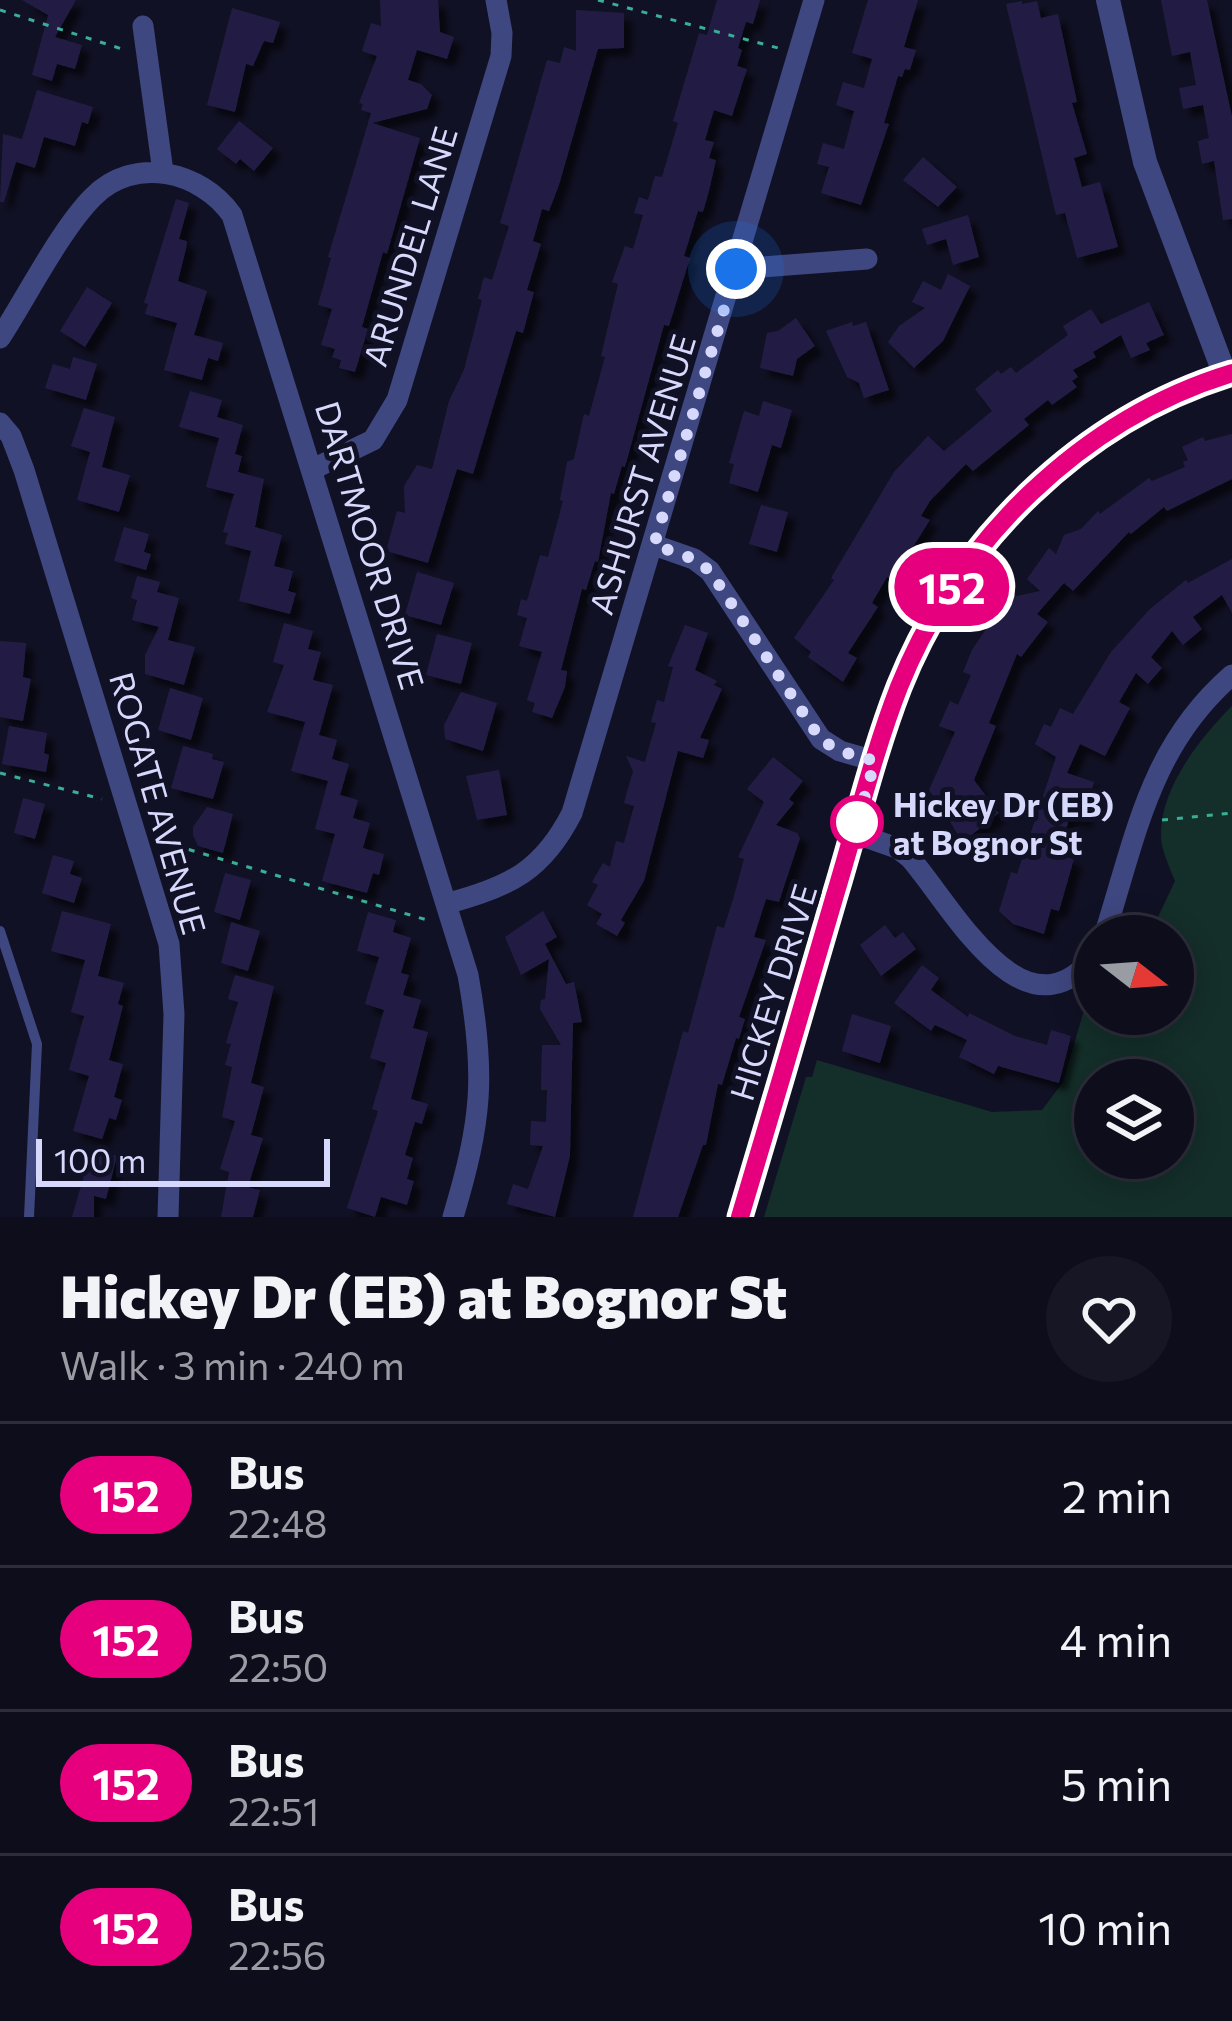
<!DOCTYPE html>
<html lang="en">
<head>
<meta charset="utf-8">
<style>
	body { margin:0; font-family:Commissioner,sans-serif; background:#161625; color:#f1f3f6; height:100vh; display:flex; flex-direction:column; font-size:45px; white-space:nowrap }
	* { box-sizing:border-box; margin:0 }
	p { font-size:39px; color:#9a9ca3 }
	.icon { flex:none; width:66px; height:66px; fill:none; stroke:currentColor; stroke-width:2; stroke-linecap:round; stroke-linejoin:round }
	.map { position:relative; height:1217px; overflow:hidden }
	.panel { display:flex; flex-direction:column; background:#0d0d1c; flex:1 }
	.panel>* { flex:none }
	.badge { padding:0 24px; border-radius:39px; font-size:42px; line-height:78px }
	.needle { width:78px; rotate:107deg }
	.tools { position:absolute; left:1074px; top:915px; display:grid; gap:24px }
	.tools a { display:grid; place-items:center; width:120px; height:120px; border-radius:50%; background:#0d0d1c; box-shadow:0 6px 30px #0003,0 0 0 3px #2d2d3b; font-size:60px }
	.scale { position:absolute; left:36px; bottom:30px; width:294px; box-sizing:border-box; padding-left:12px; border:6px solid #d7d9fc; border-top:0; font-size:33px; line-height:42px; white-space:nowrap; color:#d7d9fc; -webkit-text-stroke:9px #111125; paint-order:stroke }
	.you { position:absolute; width:60px; height:60px; margin:-30px; border:9px solid #fff; border-radius:50%; background:#1a73e8; box-shadow:0 0 0 18px #1a73e833 }
	.map>.badge { position:absolute; translate:-50% -50%; box-shadow:0 0 0 6px #fff }
	.round { display:grid; place-items:center; flex:none; width:126px; height:126px; border-radius:63px; background:#161625 }
	.summary { display:flex; align-items:center; justify-content:space-between; height:204px; padding:0 60px }
	h1 { font-size:57px; font-weight:800; line-height:90px }
	ul { padding:0; list-style:none }
	li { display:flex; align-items:center; gap:36px; height:144px; padding:0 60px; border-top:3px solid #2d2d3b }
	li div { flex:1 }
	li b { display:block; font-size:45px }
	li em { font-style:normal }
	li .badge { min-width:132px; font-weight:700; text-align:center }
	.map>svg:first-child { display:block }
	.green { fill:#142e29; fill-rule:evenodd }
	.building { fill:#201e44; filter:url(#shadow) }
	.lines { fill:none; stroke-linecap:round; stroke-linejoin:round }
	.path { stroke:#39af95; stroke-width:3; stroke-dasharray:6 9; stroke-linecap:butt }
	.service { stroke:#3f4780; stroke-width:10 }
	.minor { stroke:#3f4780; stroke-width:21 }
	.tertiary { stroke:#3f4780; stroke-width:24 }
	.line-casing { stroke:#fff; stroke-width:27 }
	.line { stroke:#e6007e; stroke-width:18 }
	.walk { stroke:#d7d9fc; stroke-width:12; stroke-dasharray:0 21.6 }
	.stop-dot { fill:#fff; stroke:#e6007e; stroke-width:6 }
	.labels { text-anchor:middle; dominant-baseline:central; stroke-width:10; stroke-linejoin:round; paint-order:stroke }
	.street-label { font-size:33px; fill:#d7d9fc; stroke:#111125 }
	.stop-label { font-size:33px; font-weight:bold; fill:#d7d9fc; stroke:#111125; text-anchor:start }
</style>
</head>
<body>
<div class="map">
<svg width="1232" height="1217" viewBox="0 0 1232 1217">
	<defs>
		<filter id="shadow"><feDropShadow dx="8" dy="8" stdDeviation="3" flood-color="#0009"/></filter>
	</defs>
	<rect width="100%" height="100%" fill="#111125"/>
	<!-- green -->
	<path class="green" d="M 1232,706 L 1232,1217 L 764,1217 L 806,1077 L 812,1077 L 817,1060 L 992,1112 L 1042,1110 L 1063,1082 L 1087,1000 L 1095,992 L 1095,1014 L 1173,1014 L 1173,936 L 1149,936 L 1175,881 C 1170,868 1161,850 1161,836 C 1160,788 1200,738 1232,706 ZM 1173,1080 L 1173,1158 L 1095,1158 L 1095,1080 Z"/>
	<!-- building -->
	<path class="building" d="M 22,0 L 76,0 L 55,37 L 82,45 L 75,69 L 57,64 L 52,81 L 32,75 L 48,15 Z
		M 380,0 L 438,0 L 440,32 L 454,37 L 447,59 L 417,50 L 408,80 L 421,84 L 432,95 L 427,109 L 372,123 L 420,138 L 387,254 L 383,252 L 362,327 L 368,329 L 355,372 L 339,368 L 341,360 L 332,357 L 335,349 L 321,345 L 332,309 L 318,305 L 331,258 L 328,257 L 371,113 L 361,110 L 363,104 L 359,103 L 377,56 L 362,51 L 371,23 L 381,26 Z
		M 717,0 L 760,0 L 753,24 L 746,22 L 738,48 L 742,50 L 737,66 L 747,69 L 732,116 L 714,110 L 705,140 L 714,142 L 709,158 L 716,160 L 709,191 L 703,212 L 698,211 L 684,256 L 690,258 L 669,326 L 664,325 L 625,467 L 622,466 L 614,494 L 611,493 L 598,562 L 595,561 L 586,590 L 582,589 L 561,670 L 567,671 L 565,687 L 552,718 L 532,712 L 535,703 L 527,700 L 542,652 L 519,646 L 527,618 L 517,615 L 521,599 L 527,601 L 540,555 L 548,557 L 563,501 L 560,500 L 567,462 L 574,459 L 584,414 L 589,416 L 605,357 L 601,356 L 618,284 L 612,282 L 625,246 L 633,249 L 643,215 L 634,213 L 639,197 L 648,200 L 655,176 L 662,177 L 678,123 L 673,121 L 699,33 L 707,35 Z
		M 868,0 L 918,0 L 904,47 L 916,50 L 910,70 L 905,69 L 902,77 L 898,76 L 884,123 L 889,124 L 861,205 L 821,193 L 829,167 L 817,164 L 823,143 L 844,149 L 854,111 L 836,105 L 843,82 L 864,88 L 872,59 L 852,53 Z
		M 1161,0 L 1207,0 L 1232,117 L 1232,219 L 1223,220 L 1214,161 L 1202,164 L 1198,141 L 1209,138 L 1203,105 L 1183,109 L 1179,88 L 1196,85 L 1190,52 L 1172,56 Z
		M 1022,1 L 1022,4 L 1037,1 L 1041,18 L 1058,14 L 1077,102 L 1072,103 L 1087,154 L 1074,158 L 1082,187 L 1100,182 L 1118,247 L 1077,258 L 1065,213 L 1056,215 L 1006,4 Z
		M 232,8 L 280,22 L 273,43 L 264,41 L 253,66 L 246,64 L 235,112 L 207,105 Z
		M 576,10 L 624,13 L 624,48 L 598,49 L 559,185 L 549,211 L 542,209 L 533,241 L 541,244 L 527,290 L 534,292 L 523,333 L 516,331 L 473,474 L 457,469 L 428,563 L 386,551 L 397,511 L 405,513 L 404,486 L 417,465 L 432,469 L 449,401 L 464,370 L 482,300 L 478,299 L 484,277 L 492,280 L 509,226 L 500,223 L 547,60 L 560,63 L 564,47 L 576,51 Z
		M 37,90 L 93,107 L 88,124 L 82,122 L 75,146 L 44,137 L 35,168 L 16,162 L 4,202 L 0,202 L 3,134 L 22,139 Z
		M 239,121 L 273,148 L 254,171 L 240,159 L 236,164 L 217,149 Z
		M 923,157 L 957,187 L 938,207 L 903,180 Z
		M 176,199 L 189,203 L 179,239 L 187,241 L 186,249 L 178,281 L 207,291 L 194,335 L 223,343 L 218,361 L 208,358 L 202,380 L 164,370 L 177,323 L 145,314 L 148,304 L 144,303 Z
		M 968,215 L 979,257 L 953,265 L 946,239 L 927,245 L 922,229 Z
		M 948,274 L 970,286 L 943,341 L 914,368 L 888,342 L 899,326 L 925,308 L 912,302 L 923,281 L 941,290 Z
		M 87,287 L 112,303 L 85,347 L 60,331 Z
		M 1149,302 L 1164,335 L 1146,343 L 1150,350 L 1131,358 L 1121,335 L 1093,352 L 1096,357 L 1073,370 L 1078,377 L 1072,381 L 1077,387 L 1052,405 L 1048,400 L 1024,419 L 1029,425 L 973,471 L 966,464 L 930,501 L 921,516 L 930,520 L 892,580 L 887,577 L 872,603 L 878,607 L 848,653 L 857,658 L 843,682 L 808,657 L 811,652 L 794,638 L 834,580 L 831,578 L 894,472 L 928,436 L 944,451 L 992,411 L 975,389 L 998,370 L 1001,374 L 1011,367 L 1016,373 L 1068,335 L 1063,326 L 1091,309 L 1101,324 Z
		M 796,318 L 815,346 L 797,359 L 793,376 L 760,368 L 767,333 L 778,331 Z
		M 852,322 L 853,326 L 866,322 L 889,390 L 864,398 L 859,383 L 847,377 L 826,331 Z
		M 73,357 L 97,364 L 86,400 L 45,388 L 53,364 L 70,369 Z
		M 190,391 L 222,400 L 217,417 L 243,425 L 235,454 L 242,456 L 238,472 L 264,479 L 255,527 L 282,535 L 274,566 L 293,571 L 288,591 L 296,593 L 290,614 L 239,601 L 251,551 L 225,544 L 228,533 L 223,532 L 234,494 L 206,487 L 219,438 L 179,427 Z
		M 763,401 L 792,410 L 781,448 L 772,445 L 758,492 L 729,483 L 734,464 L 729,463 L 744,411 L 759,416 Z
		M 84,408 L 115,417 L 102,467 L 130,475 L 119,512 L 77,500 L 90,452 L 71,446 Z
		M 1232,434 L 1232,479 L 1167,511 L 1164,507 L 1131,534 L 1129,532 L 1073,591 L 1064,583 L 1037,614 L 1048,622 L 1021,657 L 1017,654 L 989,723 L 996,726 L 974,780 L 999,813 L 963,842 L 929,790 L 955,732 L 939,726 L 950,701 L 958,705 L 971,675 L 963,672 L 972,650 L 993,619 L 1002,619 L 1003,599 L 1040,591 L 1027,579 L 1049,548 L 1056,554 L 1064,535 L 1081,529 L 1098,511 L 1100,514 L 1149,478 L 1152,481 L 1185,467 L 1183,462 L 1188,460 L 1182,447 L 1203,437 L 1205,441 Z
		M 761,505 L 788,512 L 777,552 L 749,544 Z
		M 124,527 L 149,534 L 144,552 L 151,554 L 146,570 L 114,561 Z
		M 1232,559 L 1232,613 L 1222,595 L 1193,617 L 1202,629 L 1183,645 L 1172,631 L 1151,657 L 1162,668 L 1148,684 L 1136,673 L 1119,702 L 1130,708 L 1105,756 L 1080,744 L 1067,773 L 1094,782 L 1083,821 L 1070,816 L 1060,850 L 1065,851 L 1064,856 L 1074,859 L 1059,911 L 1051,909 L 1044,934 L 1013,924 L 999,911 L 1011,872 L 1017,874 L 1056,757 L 1035,744 L 1044,724 L 1051,727 L 1060,708 L 1073,714 L 1111,652 L 1150,609 L 1186,580 L 1188,583 Z
		M 417,572 L 454,583 L 441,625 L 405,615 Z
		M 137,576 L 160,582 L 157,592 L 179,598 L 168,640 L 195,647 L 184,685 L 145,674 L 145,655 L 159,627 L 132,620 L 137,600 L 131,598 Z
		M 284,623 L 313,631 L 308,649 L 321,652 L 313,680 L 333,685 L 319,735 L 337,740 L 332,759 L 349,764 L 340,795 L 358,800 L 353,818 L 370,823 L 363,848 L 384,854 L 379,875 L 373,873 L 367,893 L 322,881 L 335,834 L 315,829 L 328,781 L 291,771 L 305,722 L 267,712 L 284,665 L 273,662 Z
		M 685,625 L 708,633 L 695,670 L 717,681 L 714,685 L 722,689 L 700,738 L 709,740 L 703,758 L 678,751 L 644,881 L 621,920 L 625,923 L 617,936 L 596,924 L 602,914 L 587,905 L 598,885 L 592,882 L 603,863 L 610,867 L 616,841 L 624,843 L 634,806 L 624,803 L 633,771 L 626,756 L 645,762 L 656,723 L 651,722 L 657,700 L 664,702 L 673,667 L 668,666 Z
		M 437,634 L 472,643 L 461,684 L 426,675 Z
		M 0,641 L 26,643 L 23,677 L 31,679 L 23,721 L 0,717 Z
		M 170,688 L 203,698 L 191,740 L 158,730 Z
		M 461,692 L 497,703 L 483,751 L 445,739 L 444,725 Z
		M 9,726 L 47,733 L 44,753 L 49,755 L 46,772 L 2,764 Z
		M 183,746 L 213,754 L 212,759 L 224,762 L 213,799 L 171,788 Z
		M 773,757 L 803,781 L 789,799 L 794,803 L 776,825 L 797,833 L 800,838 L 779,902 L 766,899 L 754,937 L 766,940 L 739,1017 L 745,1019 L 739,1039 L 736,1038 L 722,1085 L 718,1084 L 706,1145 L 703,1145 L 678,1217 L 633,1217 L 683,1031 L 688,1033 L 717,926 L 724,928 L 734,896 L 744,859 L 738,857 L 764,802 L 747,789 Z
		M 499,770 L 507,815 L 477,820 L 466,776 Z
		M 23,798 L 45,804 L 35,839 L 14,833 Z
		M 207,807 L 233,814 L 223,853 L 198,846 L 193,835 L 193,827 Z
		M 53,855 L 74,861 L 70,874 L 82,878 L 74,903 L 42,893 Z
		M 225,873 L 251,880 L 240,920 L 214,912 Z
		M 62,911 L 111,924 L 98,976 L 124,983 L 118,1004 L 123,1006 L 109,1060 L 123,1064 L 114,1097 L 122,1100 L 116,1120 L 109,1118 L 102,1139 L 73,1131 L 89,1076 L 69,1070 L 84,1016 L 71,1012 L 85,960 L 51,951 Z
		M 543,911 L 557,937 L 545,944 L 566,984 L 574,982 L 582,1022 L 573,1023 L 570,1156 L 555,1217 L 507,1204 L 513,1184 L 528,1189 L 543,1146 L 530,1145 L 531,1121 L 546,1122 L 547,1090 L 541,1090 L 542,1045 L 561,1045 L 540,1009 L 541,1000 L 545,999 L 549,959 L 521,975 L 505,937 Z
		M 368,912 L 396,920 L 393,932 L 411,938 L 401,973 L 409,975 L 403,995 L 421,1000 L 413,1028 L 428,1032 L 411,1099 L 428,1104 L 422,1124 L 415,1122 L 405,1155 L 413,1158 L 407,1179 L 414,1181 L 407,1205 L 381,1197 L 375,1217 L 347,1208 L 378,1111 L 372,1109 L 386,1063 L 370,1058 L 384,1010 L 365,1004 L 379,957 L 357,951 Z
		M 231,922 L 260,931 L 248,971 L 221,963 Z
		M 885,925 L 895,938 L 903,932 L 916,949 L 881,976 L 860,945 Z
		M 922,965 L 939,978 L 931,990 L 968,1017 L 969,1013 L 1015,1036 L 1047,1045 L 1051,1030 L 1071,1036 L 1059,1083 L 998,1066 L 994,1074 L 959,1057 L 967,1040 L 935,1025 L 931,1031 L 894,1003 Z
		M 235,975 L 274,986 L 251,1083 L 264,1087 L 251,1135 L 263,1138 L 248,1187 L 260,1190 L 253,1217 L 221,1217 L 229,1172 L 220,1169 L 235,1121 L 222,1117 L 232,1067 L 225,1065 L 231,1044 L 226,1043 L 238,1002 L 228,999 Z
		M 852,1014 L 891,1026 L 880,1063 L 842,1051 Z
		M 92,1148 L 117,1156 L 106,1199 L 94,1196 L 94,1217 L 72,1217 Z"/>
	<g class="lines">
		<!-- path -->
		<path class="path" d="M 598,0 L 778,48
			M 0,10 L 122,49
			M 0,773 L 102,799
			M 1162,820 L 1232,813
			M 160,841 L 427,920"/>
		<!-- service -->
		<path class="service" d="M 0,931 L 37,1044 L 29,1217"/>
		<!-- minor -->
		<path class="minor" d="M 143,26 L 163,172
			M 736,269 L 867,259
			M 0,338 C 26,298 61,229 93,197 C 134,155 201,171 232,215 L 468,975 C 486,1075 482,1120 453,1217
			M 0,423 L 11,436 L 24,470 L 169,944 L 174,1014 L 168,1217
			M 313,469 L 373,440 L 397,400 L 501,56 L 502,33 L 496,0
			M 654,545 L 694,559 L 710,571 L 821,739 L 840,751 L 875,761
			M 854,833 L 897,848 L 910,858 C 951,904 1024,1046 1095,955
			M 449,903 C 510,887 543,870 572,813 L 814,0
			M 1104,936 C 1136,837 1149,747 1232,675"/>
		<!-- tertiary -->
		<path class="tertiary" d="M 1108,0 L 1145,162 L 1225,375
			M 740,1217 C 771,1110 803,1002 835,895 C 856,826 873,754 899,687 C 957,541 1082,419 1232,373"/>
	</g>
	<g class="lines">
		<!-- line casing -->
		<g class="line-casing">
			<path id="line" d="M 740,1217 C 772,1110 804,1002 835,895 C 856,826 873,754 899,687 C 957,542 1081,419 1232,373"/>
		</g>
		<!-- line -->
		<use href="#line" class="line"/>
		<!-- walk -->
		<path class="walk" d="M 736,269 L 654,545 L 694,559 L 710,571 L 821,740 L 840,751 L 875,761 L 854,833 L 857,822"/>
	</g>
	<!-- markers -->
	<circle class="stop-dot" cx="857" cy="822" r="24"/>
	<g class="labels">
		<!-- street labels -->
		<g class="street-label">
			<text transform="translate(409 246) rotate(-73)">ARUNDEL LANE</text>
			<text transform="translate(641 474) rotate(-73)">ASHURST AVENUE</text>
			<text transform="translate(371 545) rotate(73)">DARTMOOR DRIVE</text>
			<text transform="translate(159 803) rotate(74)">ROGATE AVENUE</text>
			<text transform="translate(772 992) rotate(-73)">HICKEY DRIVE</text>
		</g>
		<!-- stop labels -->
		<g class="stop-label">
			<text x="893" y="803">Hickey Dr (EB)<tspan x="893" dy="38">at Bognor St</tspan></text>
		</g>
	</g>
</svg>
<div class="tools">
<a><svg class="needle" viewBox="-14 -14 28 28"><path d="M0-13l5 13h-10z" fill="#e53935"/><path d="M0 13l5-13h-10z" fill="#9a9ca3"/></svg></a>
<a><svg class="icon" aria-label="layers" viewBox="0 0 24 24"><path d="M12 4l9 5-9 5-9-5zM3 14l9 5 9-5"/></svg></a>
</div>
<div class="scale">100 m</div>
<div class="you" style="left:736px;top:269px"></div>
<b class="badge" style="left:952px;top:587px;background:#e6007e;color:#fff">152</b>
</div>
<section class="panel">
<div class="summary"><div><h1>Hickey Dr (EB) at Bognor St</h1><p>Walk · 3 min · 240 m</p></div><a class="round"><svg class="icon" aria-label="heart" viewBox="0 0 24 24"><path d="M12 20l-8-8c-3-5 5-10 8-4 3-6 11-1 8 4z"/></svg></a></div>
<ul>
<li><span class="badge" style="background:#e6007e;color:#fff">152</span><div><b>Bus</b><p>22:48</p></div><em>2 min</em></li>
<li><span class="badge" style="background:#e6007e;color:#fff">152</span><div><b>Bus</b><p>22:50</p></div><em>4 min</em></li>
<li><span class="badge" style="background:#e6007e;color:#fff">152</span><div><b>Bus</b><p>22:51</p></div><em>5 min</em></li>
<li><span class="badge" style="background:#e6007e;color:#fff">152</span><div><b>Bus</b><p>22:56</p></div><em>10 min</em></li>
</ul>
</section>
</body>
</html>
